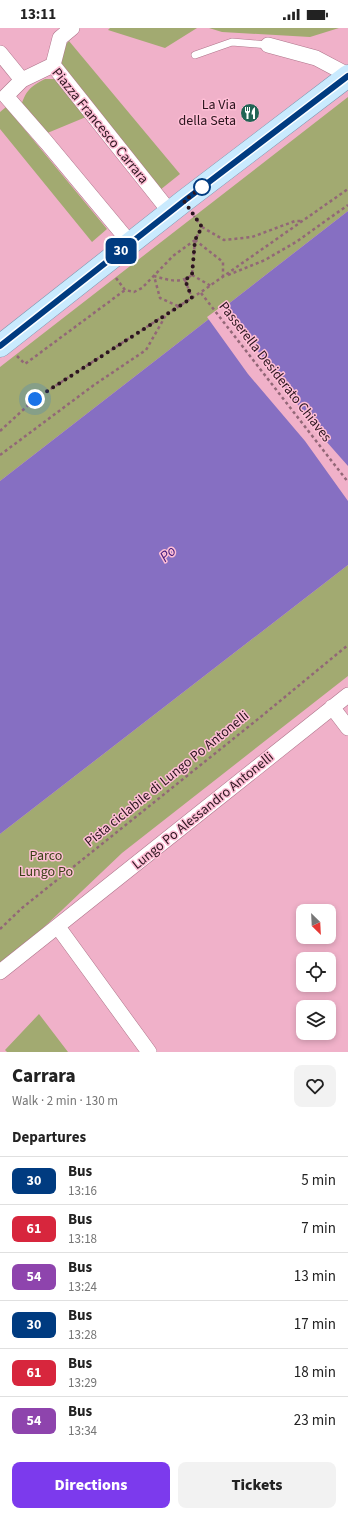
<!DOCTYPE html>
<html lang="en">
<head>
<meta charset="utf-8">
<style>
	body { margin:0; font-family:"Source Sans 3",sans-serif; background:#f2f2f2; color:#222; height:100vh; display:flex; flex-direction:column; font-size:15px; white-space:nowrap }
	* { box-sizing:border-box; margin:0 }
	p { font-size:13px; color:#767676 }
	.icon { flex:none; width:22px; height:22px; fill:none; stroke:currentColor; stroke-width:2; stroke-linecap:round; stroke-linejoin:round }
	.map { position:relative; height:1024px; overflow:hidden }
	.drawer { display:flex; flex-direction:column; background:#fff; flex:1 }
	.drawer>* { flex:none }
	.badge { padding:0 8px; border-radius:6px; font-size:14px; line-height:26px }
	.needle { width:26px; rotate:156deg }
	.buttons { position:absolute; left:296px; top:876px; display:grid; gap:8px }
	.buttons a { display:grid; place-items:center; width:40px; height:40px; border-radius:8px; background:#fff; box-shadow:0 2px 6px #0003; font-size:20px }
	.you { position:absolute; width:20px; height:20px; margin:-10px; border:3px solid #fff; border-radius:50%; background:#1a73e8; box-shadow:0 0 0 6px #1a73e833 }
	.map>.badge { position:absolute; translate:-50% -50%; box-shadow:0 0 0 2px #fff }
	h2 { padding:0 12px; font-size:15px; line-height:36px }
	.round { display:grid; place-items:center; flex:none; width:42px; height:42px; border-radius:8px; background:#f2f2f2 }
	.headline { display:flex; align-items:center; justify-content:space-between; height:68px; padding:0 12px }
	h1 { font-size:19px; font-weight:800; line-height:30px }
	.action { display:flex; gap:8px; margin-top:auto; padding:8px 12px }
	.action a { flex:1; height:46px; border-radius:8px; background:#7c3aed; color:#fff; font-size:16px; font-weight:800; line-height:46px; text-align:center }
	.action a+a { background:#f2f2f2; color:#222 }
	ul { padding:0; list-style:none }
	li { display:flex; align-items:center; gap:12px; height:48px; padding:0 12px; border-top:1px solid #e0e0e0 }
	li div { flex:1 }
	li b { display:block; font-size:15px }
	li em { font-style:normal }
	li .badge { min-width:44px; font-weight:700; text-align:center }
	.status { display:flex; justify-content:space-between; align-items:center; height:28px; padding:0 20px; background:#fff; direction:ltr }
	.status svg { height:11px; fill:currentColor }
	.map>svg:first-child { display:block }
	.green { fill:#a2aa71 }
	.water { fill:#866fc2 }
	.pier { fill:#f0b1c9 }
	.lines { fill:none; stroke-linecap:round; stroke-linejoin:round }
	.lane-casing { stroke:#af758b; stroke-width:8 }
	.street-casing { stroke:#af758b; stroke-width:16 }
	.primary-casing { stroke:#7a96af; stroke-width:23 }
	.path { stroke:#926777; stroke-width:2.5; stroke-dasharray:3 3; stroke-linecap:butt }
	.lane { stroke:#fff; stroke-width:7 }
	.street { stroke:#fff; stroke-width:15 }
	.primary { stroke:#c9eafe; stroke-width:22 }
	.line-casing { stroke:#fff; stroke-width:9 }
	.line { stroke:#003b80; stroke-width:6 }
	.walk { stroke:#2b151e; stroke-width:4; stroke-dasharray:0 7.2 }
	.stop-dot { fill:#fff; stroke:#003b80; stroke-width:2 }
	.labels { text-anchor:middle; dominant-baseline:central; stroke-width:3; stroke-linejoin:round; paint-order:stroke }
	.poi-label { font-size:14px; fill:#2b151e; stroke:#febed5; text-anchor:end }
	.street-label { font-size:14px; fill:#2b151e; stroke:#febed5 }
	.park-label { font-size:14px; fill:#3b4017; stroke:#febed5 }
	.water-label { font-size:15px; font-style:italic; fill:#421a7d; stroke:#febed5 }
</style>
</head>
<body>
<div class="status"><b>13:11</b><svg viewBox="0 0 49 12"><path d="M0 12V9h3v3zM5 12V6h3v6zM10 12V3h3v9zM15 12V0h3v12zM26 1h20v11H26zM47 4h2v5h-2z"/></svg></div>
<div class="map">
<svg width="348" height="1024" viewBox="0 0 348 1024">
	<rect width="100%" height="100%" fill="#f0b1c9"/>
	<!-- green -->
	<path class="green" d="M 110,0 L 197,0 L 165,20 L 108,2 Z
		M 209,0 L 339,0 L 310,9 L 222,4 Z
		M 69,13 L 180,146 L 160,162 L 60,38 L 65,17 Z
		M 45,51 L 56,51 L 86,89 L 45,106 L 21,78 C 26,62 31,58 45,51 Z
		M 348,69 L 348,183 L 0,453 L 0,339 Z
		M 6,79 L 107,201 L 92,214 L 0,101 L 0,84 Z
		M 348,537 L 348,648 L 122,825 L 0,941 L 0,806 Z
		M 39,986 L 68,1024 L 7,1024 L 5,1022 Z"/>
	<!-- water -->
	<path class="water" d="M 348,183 L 348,537 L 0,806 L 0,453 Z"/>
	<!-- pier -->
	<path class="pier" d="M 222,278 L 265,332 L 318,404 L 348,438 L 348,473 L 305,413 L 248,346 L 207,289 Z"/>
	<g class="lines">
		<!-- lane casing -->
		<g class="lane-casing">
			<path id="lane" d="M 195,27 L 232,14 L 268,17"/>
		</g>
		<!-- street casing -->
		<g class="street-casing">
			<path id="street" d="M 268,17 L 316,30 L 348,47
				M 0,25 L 22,52
				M 53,37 L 60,10 L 72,0
				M 131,216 L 47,115 L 6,68 L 22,52 L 53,37 L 170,184
				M 332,679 L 348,700
				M 58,899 L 149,1024
				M 0,944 L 348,667"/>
		</g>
		<!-- primary casing -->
		<g class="primary-casing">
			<path id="primary" d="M 0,318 L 184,173 L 348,48"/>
		</g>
		<!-- path -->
		<path class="path" d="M 202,199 L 224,212 L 252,209 L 295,193 L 303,193
			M 195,212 L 223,234 L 223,249
			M 192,247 L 211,258
			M 228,247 L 265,232 L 296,214 L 348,177
			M 116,250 L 125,262 L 134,264 L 142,260 L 173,228 L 195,212 L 202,199 L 194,188
			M 185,252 L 192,270
			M 201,265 L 348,454
			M 178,278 L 160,270 L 154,248 C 168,252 180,256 192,247 L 195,212
			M 17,328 L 25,336 L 125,262
			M 0,403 L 35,371 L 201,264 L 348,161
			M 0,427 L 94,357 L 146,322 L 166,287
			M 0,901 L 22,880 L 263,687 L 348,617"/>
		<!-- lane -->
		<use href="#lane" class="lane"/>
		<!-- street -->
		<use href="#street" class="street"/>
		<!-- primary -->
		<use href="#primary" class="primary"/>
	</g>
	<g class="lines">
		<!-- line casing -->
		<g class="line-casing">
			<path id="line" d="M 0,318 L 184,173 L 348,48"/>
		</g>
		<!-- line -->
		<use href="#line" class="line"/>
		<!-- walk -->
		<path class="walk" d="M 35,371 L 192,270 L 185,252 L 192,247 L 195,212 L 202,199 L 184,173 L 202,159"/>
	</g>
	<!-- icons -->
	<defs>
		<g id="restaurant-disc" transform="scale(1)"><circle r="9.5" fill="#216455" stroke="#febed5"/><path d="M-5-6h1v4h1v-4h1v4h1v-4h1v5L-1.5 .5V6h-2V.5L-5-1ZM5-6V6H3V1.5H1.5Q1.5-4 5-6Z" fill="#fff"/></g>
	</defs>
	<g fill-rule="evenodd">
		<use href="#restaurant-disc" x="250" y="85"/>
	</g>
	<!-- markers -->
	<circle class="stop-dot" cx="202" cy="159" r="8"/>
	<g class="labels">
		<!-- poi labels -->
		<g class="poi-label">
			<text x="236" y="77">La Via<tspan x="236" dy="16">della Seta</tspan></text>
		</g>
		<!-- street labels -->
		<g class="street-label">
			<text transform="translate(100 98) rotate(51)">Piazza Francesco Carrara</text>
			<text transform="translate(275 344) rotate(52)">Passerella Desiderato Chiaves</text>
			<text transform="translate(167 751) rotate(-39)">Pista ciclabile di Lungo Po Antonelli</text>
			<text transform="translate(203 783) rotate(-39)">Lungo Po Alessandro Antonelli</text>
		</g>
		<!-- park labels -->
		<g class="park-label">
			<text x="46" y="828">Parco<tspan x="46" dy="16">Lungo Po</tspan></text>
		</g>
		<!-- water labels -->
		<g class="water-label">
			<text transform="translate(168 526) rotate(-41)">Po</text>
		</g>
	</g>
</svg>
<div class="buttons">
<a><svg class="needle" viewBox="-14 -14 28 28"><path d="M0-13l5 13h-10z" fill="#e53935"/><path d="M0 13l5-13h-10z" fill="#767676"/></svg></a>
<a><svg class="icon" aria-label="locate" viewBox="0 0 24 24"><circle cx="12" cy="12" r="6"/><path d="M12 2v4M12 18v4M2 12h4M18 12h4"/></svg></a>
<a><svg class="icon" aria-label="layers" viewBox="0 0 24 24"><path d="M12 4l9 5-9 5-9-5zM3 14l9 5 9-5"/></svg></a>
</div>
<div class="you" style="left:35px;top:371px"></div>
<b class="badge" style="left:121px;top:223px;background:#003b80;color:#fff">30</b>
</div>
<section class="drawer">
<div class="headline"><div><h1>Carrara</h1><p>Walk · 2 min · 130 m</p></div><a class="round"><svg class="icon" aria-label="heart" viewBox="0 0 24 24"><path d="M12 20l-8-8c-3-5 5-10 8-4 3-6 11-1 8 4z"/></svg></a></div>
<h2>Departures</h2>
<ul>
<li><span class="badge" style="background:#003b80;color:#fff">30</span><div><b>Bus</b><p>13:16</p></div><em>5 min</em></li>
<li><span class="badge" style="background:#d7263d;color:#fff">61</span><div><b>Bus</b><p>13:18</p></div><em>7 min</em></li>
<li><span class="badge" style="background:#8e44ad;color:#fff">54</span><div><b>Bus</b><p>13:24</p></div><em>13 min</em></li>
<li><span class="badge" style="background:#003b80;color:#fff">30</span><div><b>Bus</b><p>13:28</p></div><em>17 min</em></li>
<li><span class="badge" style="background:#d7263d;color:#fff">61</span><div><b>Bus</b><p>13:29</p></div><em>18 min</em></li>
<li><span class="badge" style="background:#8e44ad;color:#fff">54</span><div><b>Bus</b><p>13:34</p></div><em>23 min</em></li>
</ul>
<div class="action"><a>Directions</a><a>Tickets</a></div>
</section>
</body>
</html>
